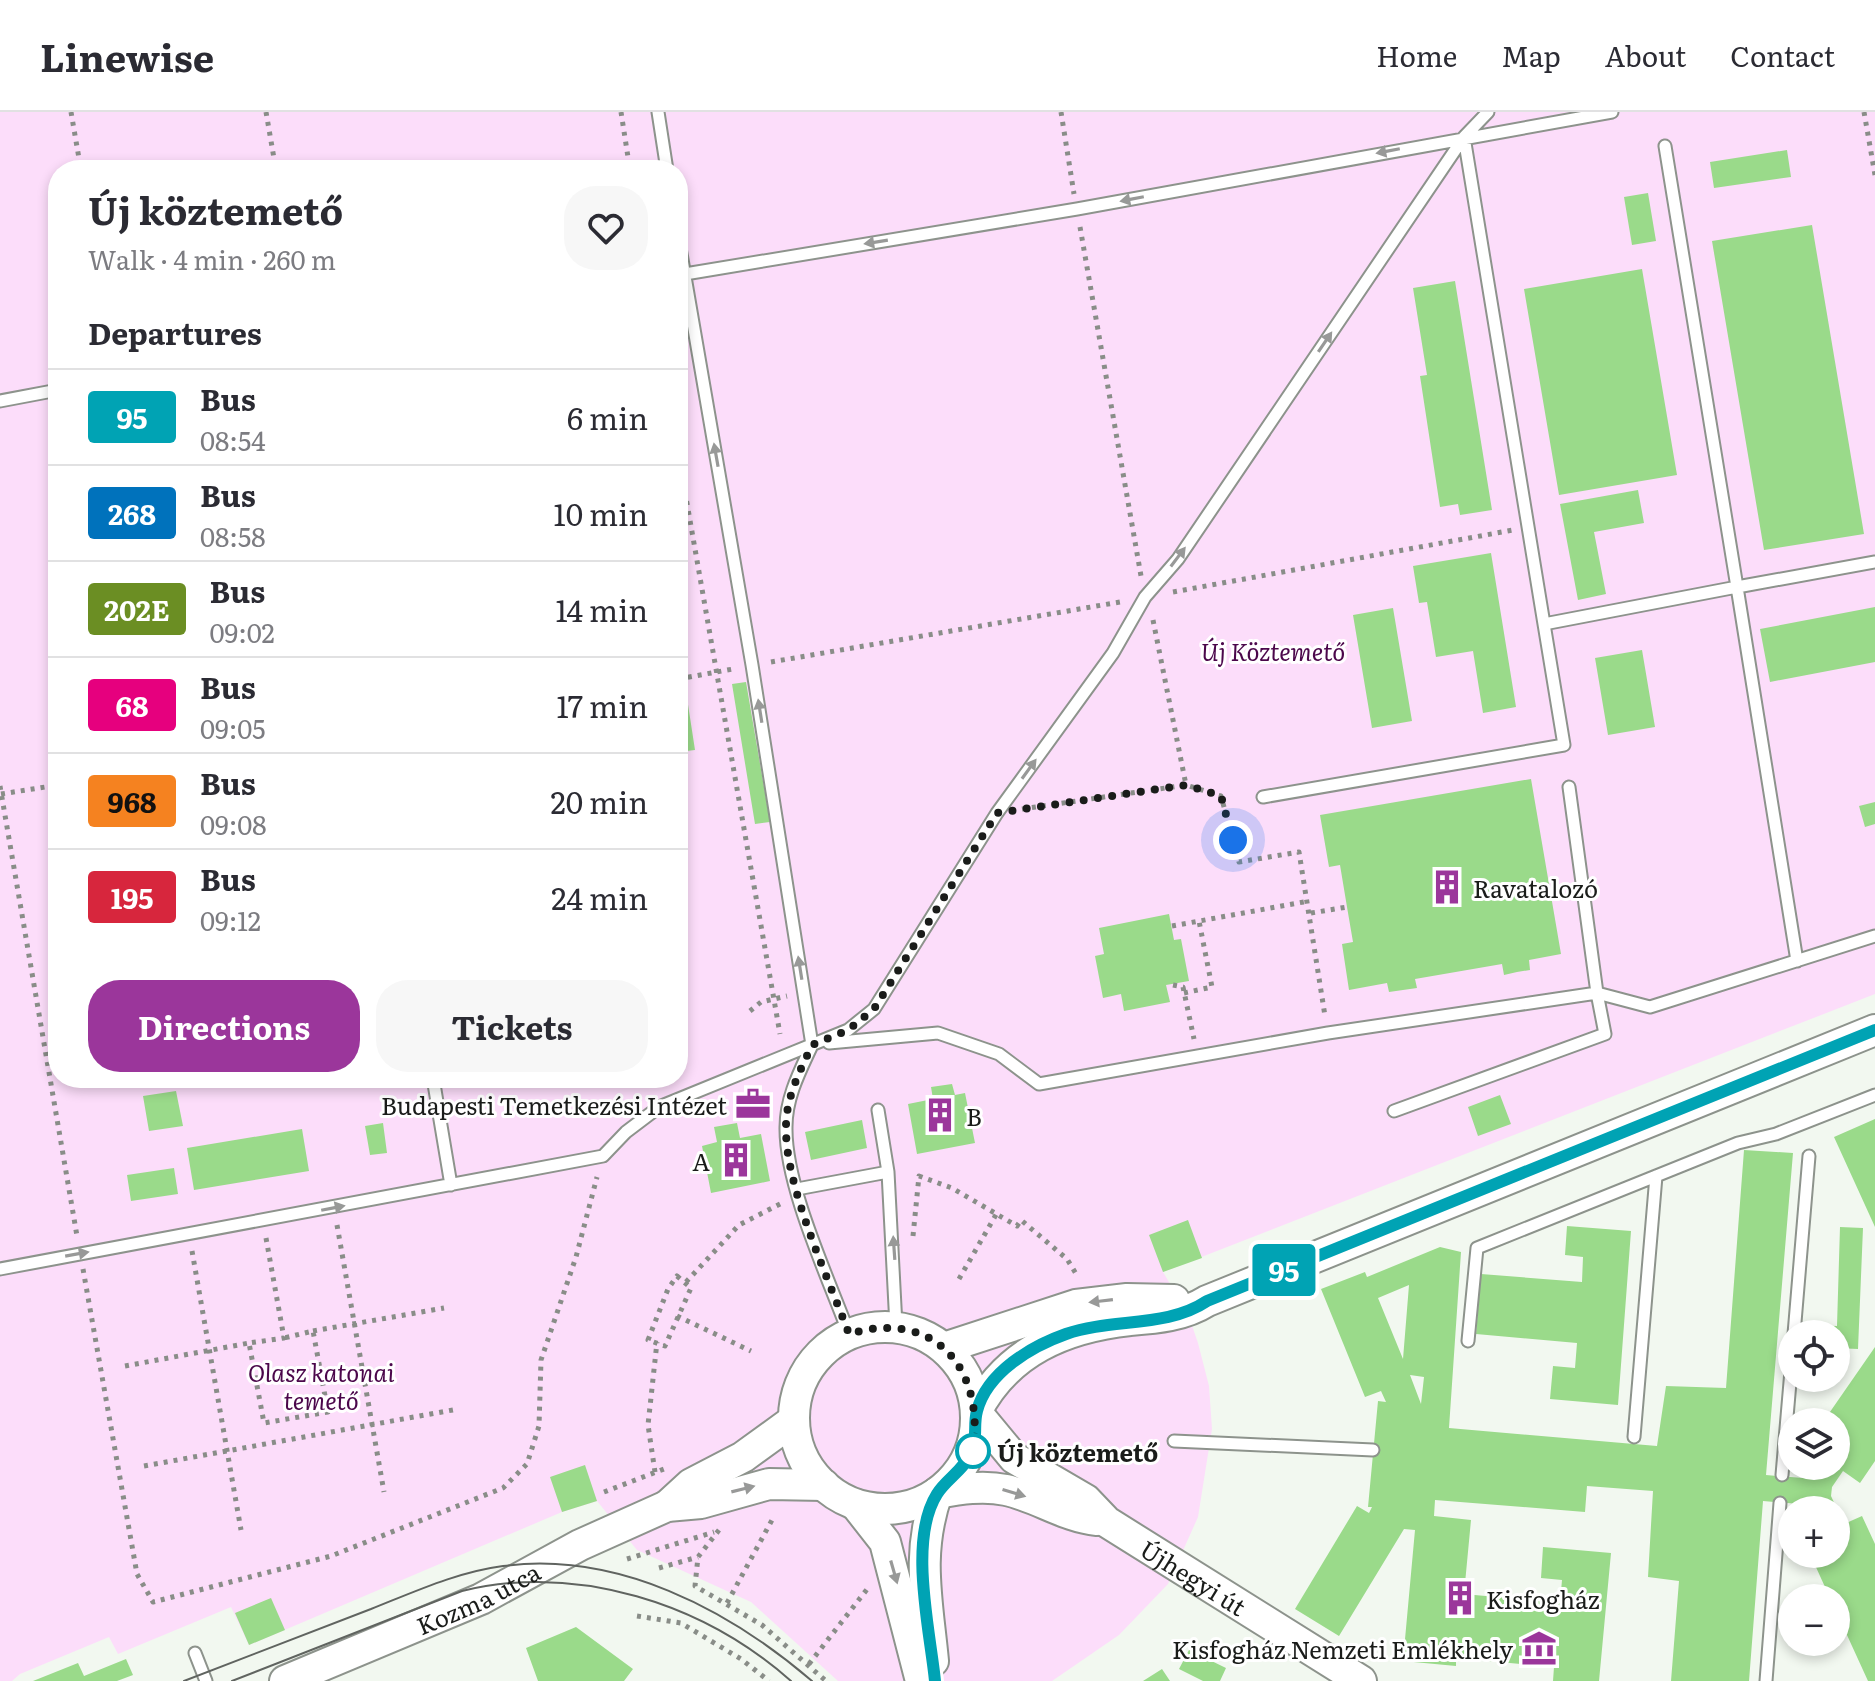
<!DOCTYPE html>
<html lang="en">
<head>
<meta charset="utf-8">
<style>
	body { margin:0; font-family:Literata,serif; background:#f7f7f7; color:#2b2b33; height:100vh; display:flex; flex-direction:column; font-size:30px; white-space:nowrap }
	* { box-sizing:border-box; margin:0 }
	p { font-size:26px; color:#7c7c81 }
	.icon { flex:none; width:44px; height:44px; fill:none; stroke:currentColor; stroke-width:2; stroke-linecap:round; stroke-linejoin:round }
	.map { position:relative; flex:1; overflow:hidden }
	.drawer { position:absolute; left:48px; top:48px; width:640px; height:928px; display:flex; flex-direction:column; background:#fff; border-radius:32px; box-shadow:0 4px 12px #0003 }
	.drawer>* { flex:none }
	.badge { padding:0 16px; border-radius:6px; font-size:28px; line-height:52px }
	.controls { position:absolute; left:1778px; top:1208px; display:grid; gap:16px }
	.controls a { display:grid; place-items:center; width:72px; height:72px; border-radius:50%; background:#fff; box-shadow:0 4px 12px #0003; font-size:40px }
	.you { position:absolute; width:40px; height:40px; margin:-20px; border:6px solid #fff; border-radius:50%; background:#1a73e8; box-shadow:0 0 0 12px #1a73e833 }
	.map>.badge { position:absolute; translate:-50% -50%; box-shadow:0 0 0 4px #fff }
	h2 { padding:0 40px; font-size:30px; line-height:72px }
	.round { display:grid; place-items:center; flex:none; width:84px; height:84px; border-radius:32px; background:#f7f7f7 }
	.summary { display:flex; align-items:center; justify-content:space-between; height:136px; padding:0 40px }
	h1 { font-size:38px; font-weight:700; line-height:60px }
	.button { display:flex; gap:16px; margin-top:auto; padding:16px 40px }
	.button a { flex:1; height:92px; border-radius:32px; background:#9b369b; color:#fff; font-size:32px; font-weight:700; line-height:92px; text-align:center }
	.button a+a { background:#f7f7f7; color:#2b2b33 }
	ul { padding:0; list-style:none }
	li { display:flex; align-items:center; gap:24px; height:96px; padding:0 40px; border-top:2px solid #e1e1e2 }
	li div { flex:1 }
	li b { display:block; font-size:30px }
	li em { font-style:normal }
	li .badge { min-width:88px; font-weight:700; text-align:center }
	header { display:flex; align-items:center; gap:48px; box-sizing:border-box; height:112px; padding:0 40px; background:#fff; border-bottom:2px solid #e1e1e2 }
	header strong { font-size:38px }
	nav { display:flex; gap:44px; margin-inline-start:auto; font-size:28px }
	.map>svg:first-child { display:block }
	.green { fill:#fcddfa; fill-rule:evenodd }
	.building { fill:#9ada8a; fill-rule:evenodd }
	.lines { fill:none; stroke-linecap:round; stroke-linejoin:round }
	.lane-casing { stroke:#8d938c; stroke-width:15 }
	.secondary-casing { stroke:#8d938c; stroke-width:34 }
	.path { stroke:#898d88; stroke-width:5; stroke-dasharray:4 6; stroke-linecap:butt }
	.lane { stroke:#fff; stroke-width:11 }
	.secondary { stroke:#fff; stroke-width:30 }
	.tram { stroke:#606460; stroke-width:2 }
	.oneway { fill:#989998 }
	.line-casing { stroke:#fff; stroke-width:18 }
	.line { stroke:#00a3b4; stroke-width:12 }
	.walk { stroke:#1a1c1a; stroke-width:8; stroke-dasharray:0 14.4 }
	.stop-dot { fill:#fff; stroke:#00a3b4; stroke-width:4 }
	.labels { text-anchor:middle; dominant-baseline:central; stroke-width:6; stroke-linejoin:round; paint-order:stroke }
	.park-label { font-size:24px; font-style:italic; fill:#4b074b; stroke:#fff }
	.poi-label { font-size:24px; fill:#1a1c1a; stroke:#fff; text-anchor:start }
	.stop-label { font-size:24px; font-weight:bold; fill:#1a1c1a; stroke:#fff; text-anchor:start }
	.street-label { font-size:24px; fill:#1a1c1a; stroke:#fff }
</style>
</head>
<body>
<header>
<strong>Linewise</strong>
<nav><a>Home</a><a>Map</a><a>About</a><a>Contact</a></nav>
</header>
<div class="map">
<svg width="1875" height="1569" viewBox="0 0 1875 1569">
	<rect width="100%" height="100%" fill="#f2f8f0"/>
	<!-- green -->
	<path class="green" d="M 0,0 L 1875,0 L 1875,882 L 1163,1160 L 1188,1202 L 1198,1231 L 1209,1274 L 1212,1317 L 1198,1405 L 1168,1472 L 1119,1523 L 1052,1569 L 838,1569 L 751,1490 L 637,1438 L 597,1389 L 562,1400 L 249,1533 L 231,1495 L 118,1542 L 109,1525 L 20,1562 L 12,1569 L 0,1569 ZM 58,58 L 678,58 L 678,966 L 58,966 Z"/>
	<!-- building -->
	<path class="building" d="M 1787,38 L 1791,65 L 1714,76 L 1710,50 Z
		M 1648,81 L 1656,129 L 1632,133 L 1624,85 Z
		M 1812,113 L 1864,422 L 1764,438 L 1712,129 Z
		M 1642,157 L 1677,363 L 1559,383 L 1524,177 Z
		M 1455,169 L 1492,398 L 1460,403 L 1458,392 L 1440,395 L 1420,264 L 1427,263 L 1413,176 Z
		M 1638,378 L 1644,411 L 1594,420 L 1606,482 L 1578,488 L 1560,392 Z
		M 1491,441 L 1516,595 L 1483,601 L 1473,539 L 1436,545 L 1427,490 L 1419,491 L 1413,454 Z
		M 1875,495 L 1875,550 L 1770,570 L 1760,517 Z
		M 1393,496 L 1412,609 L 1372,616 L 1353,503 Z
		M 1642,538 L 1655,615 L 1608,623 L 1595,546 Z
		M 746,570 L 770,710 L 755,712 L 732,572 Z
		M 685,573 L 695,638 L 678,640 L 678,574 Z
		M 1531,667 L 1561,842 L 1529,848 L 1530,858 L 1517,860 L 1504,863 L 1502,852 L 1415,867 L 1417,876 L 1389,880 L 1387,871 L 1349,878 L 1342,832 L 1353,830 L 1347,795 L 1340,753 L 1329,755 L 1320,703 Z
		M 1875,690 L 1875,712 L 1865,715 L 1859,694 Z
		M 1169,802 L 1174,828 L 1181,827 L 1189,869 L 1166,873 L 1170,890 L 1124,899 L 1121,882 L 1103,886 L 1095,844 L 1104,842 L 1099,816 Z
		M 952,972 L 955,983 L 965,981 L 975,1031 L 917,1042 L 908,992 L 933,987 L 931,975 Z
		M 176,979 L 183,1014 L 149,1019 L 143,984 Z
		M 1500,983 L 1511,1012 L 1478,1024 L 1468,995 Z
		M 1875,1007 L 1875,1115 L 1834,1025 Z
		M 862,1008 L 867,1036 L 811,1048 L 805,1020 Z
		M 383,1011 L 387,1041 L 370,1043 L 365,1014 Z
		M 737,1011 L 740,1026 L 761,1022 L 770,1069 L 711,1081 L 702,1034 L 717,1030 L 714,1015 Z
		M 302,1017 L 309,1059 L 194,1078 L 187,1036 Z
		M 1744,1038 L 1793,1041 L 1766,1363 L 1803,1366 L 1812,1354 L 1836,1354 L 1836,1310 L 1823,1310 L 1875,1235 L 1875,1349 L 1860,1371 L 1843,1359 L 1832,1375 L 1831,1384 L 1844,1412 L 1862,1404 L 1875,1432 L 1875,1569 L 1868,1569 L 1836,1499 L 1836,1486 L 1830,1486 L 1810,1442 L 1836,1442 L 1836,1398 L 1803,1398 L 1800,1392 L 1763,1389 L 1749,1569 L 1671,1569 L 1679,1469 L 1648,1465 L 1653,1379 L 1587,1374 L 1585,1400 L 1435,1388 L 1434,1404 L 1471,1408 L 1464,1482 L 1560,1491 L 1562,1468 L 1541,1466 L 1543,1435 L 1611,1441 L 1599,1569 L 1553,1569 L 1554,1555 L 1456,1546 L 1456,1554 L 1403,1549 L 1415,1418 L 1404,1417 L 1339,1524 L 1295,1497 L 1357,1394 L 1369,1401 L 1372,1395 L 1368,1395 L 1378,1289 L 1386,1290 L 1381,1279 L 1365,1285 L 1321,1177 L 1365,1160 L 1367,1165 L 1440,1135 L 1461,1140 L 1449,1316 L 1657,1334 L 1666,1274 L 1726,1276 ZM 1409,1173 L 1403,1247 L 1378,1186 ZM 1410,1263 L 1424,1265 L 1421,1292 Z
		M 174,1056 L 178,1082 L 131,1089 L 127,1063 Z
		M 1188,1108 L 1202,1146 L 1163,1160 L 1149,1123 Z
		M 1567,1114 L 1631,1119 L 1618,1293 L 1550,1287 L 1553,1254 L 1575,1256 L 1577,1231 L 1476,1222 L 1481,1162 L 1582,1170 L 1583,1145 L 1565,1143 Z
		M 1840,1115 L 1863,1116 L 1858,1237 L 1836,1236 L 1836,1222 L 1810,1222 L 1810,1213 L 1837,1214 Z
		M 585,1353 L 597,1389 L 562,1400 L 550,1365 Z
		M 271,1486 L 285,1518 L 249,1533 L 235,1501 Z
		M 576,1515 L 633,1557 L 624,1569 L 538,1569 L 526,1536 Z
		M 1189,1538 L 1226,1556 L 1220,1569 L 1203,1569 L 1179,1557 Z
		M 126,1547 L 133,1563 L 117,1569 L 33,1569 L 78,1551 L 84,1564 Z
		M 1162,1557 L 1170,1569 L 1143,1569 Z"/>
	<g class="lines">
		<!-- lane casing -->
		<g class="lane-casing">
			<path id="lane" d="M 658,0 L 667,58
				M 1464,25 L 1544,512
				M 678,124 L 752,553 L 812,933 C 800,959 786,985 786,1015 C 785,1074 828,1165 849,1222
				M 679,163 L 1077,97 L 1612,0
				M 0,289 L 58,278
				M 1263,685 L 1564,633 L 1544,512 L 1737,475 L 1665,34
				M 1797,849 L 1737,475 L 1875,450
				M 829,931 L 938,921 L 999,942 L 1039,972 L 1328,921 L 1597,881 L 1569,675
				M 433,966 L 451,1073
				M 878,998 L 888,1060 L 896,1214
				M 1394,999 L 1605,922 L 1597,881 L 1650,895 L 1875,824
				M 797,1077 L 888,1060
				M 0,1157 L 603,1044 L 626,1020 L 659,995 L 848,918 L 874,897 L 997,701 L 1113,541 L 1145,485 L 1178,447 L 1464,25 L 1488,0
				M 1794,1222 L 1809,1044
				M 1468,1229 L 1477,1136 L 1738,1031 L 1776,1022 L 1875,983
				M 1634,1325 L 1656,1064
				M 1174,1329 L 1373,1338
				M 1782,1363 L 1792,1247
				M 195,1541 L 206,1569
				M 1766,1569 L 1780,1391"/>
		</g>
		<!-- secondary casing -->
		<g class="secondary-casing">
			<g id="secondary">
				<circle cx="885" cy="1306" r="91"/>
				<path d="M 944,1236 L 1076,1193 L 1127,1187 L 1174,1188"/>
				<path d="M 976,1300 C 1007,1239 1065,1215 1130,1208 C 1157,1206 1183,1204 1207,1189 L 1875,918"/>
				<path id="s1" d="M 976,1300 L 1014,1346 L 1086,1388 L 1107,1410 L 1361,1569"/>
				<path d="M 937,1381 C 960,1377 983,1373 1006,1378 C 1038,1385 1065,1405 1097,1408"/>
				<path d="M 856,1393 L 885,1430 L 921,1569"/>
				<path d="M 667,1394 L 691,1372 L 743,1345 L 794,1308"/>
				<path d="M 933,1549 C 927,1486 916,1442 937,1381"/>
				<path id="s2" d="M 285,1569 L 481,1487 L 580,1433 L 667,1394 L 701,1391 L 769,1372 L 824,1373"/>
			</g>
		</g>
		<!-- path -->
		<path class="path" d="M 71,0 L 81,58
			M 266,0 L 276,58
			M 621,0 L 630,58
			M 1061,0 L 1074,82
			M 1864,0 L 1875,63
			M 1080,115 L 1141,464
			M 678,340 L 780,922
			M 1173,480 L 1513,418
			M 1153,508 L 1186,673
			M 771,550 L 1120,490
			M 678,567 L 733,557
			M 0,674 L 77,1124
			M 1,682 L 58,673
			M 1022,697 L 1186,673 L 1221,684 L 1239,750 L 1299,740 L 1325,904
			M 1311,801 L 1347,795
			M 1172,814 L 1309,789
			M 1173,873 L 1183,875 L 1194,927
			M 1184,881 L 1212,875 L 1199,809
			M 750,899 L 761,890 L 787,884
			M 337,1113 L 384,1380
			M 913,1124 L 919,1064 L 952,1076 L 1017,1114 L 1021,1108 L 1067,1147 L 1078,1165
			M 266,1126 L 284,1226 L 249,1231 L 264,1311 L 328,1300 L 313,1219 L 284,1226
			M 192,1139 L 241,1418
			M 83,1157 L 137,1462 L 153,1490 L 331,1444 L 503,1376 L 527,1352 L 539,1314 L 541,1248 L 576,1145 L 597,1065
			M 677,1164 L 691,1176 L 665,1234 L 648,1228 L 668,1177 Z
			M 959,1167 L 997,1101
			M 686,1170 L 739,1113 L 782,1091
			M 677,1204 L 751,1239
			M 313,1219 L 444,1196
			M 125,1254 L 249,1231
			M 144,1354 L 458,1297
			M 655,1360 L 648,1313 L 657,1230
			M 604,1380 L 664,1357
			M 719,1418 L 698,1445 L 695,1474 L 762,1513 L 826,1569
			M 627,1447 L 714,1420
			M 659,1456 L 698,1445
			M 727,1491 L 772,1408
			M 637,1504 L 681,1511 L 741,1547 L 769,1569
			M 809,1552 L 868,1476"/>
		<!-- lane -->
		<use href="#lane" class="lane"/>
		<!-- secondary -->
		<use href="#secondary" class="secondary"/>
		<!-- tram -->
		<path class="tram" d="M 184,1569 C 247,1545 309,1521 371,1497 C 414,1480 457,1460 503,1454 C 617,1439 728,1497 812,1569
			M 232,1569 L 462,1479 C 577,1451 703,1491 791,1569"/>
	</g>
	<!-- one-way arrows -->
	<defs><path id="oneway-solid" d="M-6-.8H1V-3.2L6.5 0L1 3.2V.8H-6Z" transform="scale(2)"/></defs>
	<g class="oneway">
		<use href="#oneway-solid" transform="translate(1388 39) rotate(169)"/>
		<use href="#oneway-solid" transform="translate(1132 87) rotate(169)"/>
		<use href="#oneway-solid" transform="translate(876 130) rotate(171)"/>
		<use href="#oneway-solid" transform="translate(1325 230) rotate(-56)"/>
		<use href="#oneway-solid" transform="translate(716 343) rotate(-100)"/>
		<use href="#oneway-solid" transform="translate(1178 445) rotate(-53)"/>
		<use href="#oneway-solid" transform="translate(760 599) rotate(-99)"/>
		<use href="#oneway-solid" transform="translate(1029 657) rotate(-54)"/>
		<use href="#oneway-solid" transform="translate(800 856) rotate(-99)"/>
		<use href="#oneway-solid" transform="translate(333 1096) rotate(-11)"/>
		<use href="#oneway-solid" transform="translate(894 1136) rotate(-94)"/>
		<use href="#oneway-solid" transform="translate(77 1142) rotate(-10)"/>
		<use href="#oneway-solid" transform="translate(1101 1189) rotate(173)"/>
		<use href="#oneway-solid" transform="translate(743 1377) rotate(-14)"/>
		<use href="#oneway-solid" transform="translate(1014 1381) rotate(17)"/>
		<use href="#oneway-solid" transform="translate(894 1460) rotate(74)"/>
	</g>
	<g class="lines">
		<!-- line casing -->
		<g class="line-casing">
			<path id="line" d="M 935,1569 C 930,1518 908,1428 937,1382 C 946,1367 963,1359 971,1341 C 978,1327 973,1313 977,1299 C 987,1260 1032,1234 1066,1222 C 1112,1206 1167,1216 1207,1189 L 1875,918"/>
		</g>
		<!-- line -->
		<use href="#line" class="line"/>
		<!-- walk -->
		<path class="walk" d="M 973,1339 C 985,1257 935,1196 849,1222 C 828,1165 785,1075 786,1015 C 786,985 800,959 812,933 L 848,918 L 874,897 L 997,701 L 1186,673 L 1221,684 L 1233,728"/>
	</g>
	<!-- icons -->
	<defs>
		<g id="building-bare" transform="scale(2.76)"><path d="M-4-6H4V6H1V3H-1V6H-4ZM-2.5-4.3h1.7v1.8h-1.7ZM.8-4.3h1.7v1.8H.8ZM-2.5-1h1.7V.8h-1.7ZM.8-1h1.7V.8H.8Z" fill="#9b369b" stroke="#fff" stroke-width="2.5" paint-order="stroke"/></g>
		<g id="office-bare" transform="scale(2.76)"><path d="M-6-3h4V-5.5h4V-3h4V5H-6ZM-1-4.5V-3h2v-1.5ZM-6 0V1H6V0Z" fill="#9b369b" stroke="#fff" stroke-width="2.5" paint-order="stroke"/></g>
		<g id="museum-bare" transform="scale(2.76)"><path d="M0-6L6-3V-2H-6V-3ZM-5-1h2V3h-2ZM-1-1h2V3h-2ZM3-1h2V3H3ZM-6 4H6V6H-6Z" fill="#9b369b" stroke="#fff" stroke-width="2.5" paint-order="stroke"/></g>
	</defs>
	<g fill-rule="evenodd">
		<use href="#building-bare" x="1447" y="775"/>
		<use href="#office-bare" x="753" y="992"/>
		<use href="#building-bare" x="940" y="1003"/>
		<use href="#building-bare" x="736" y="1048"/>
		<use href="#building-bare" x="1460" y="1486"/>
		<use href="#museum-bare" x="1539" y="1536"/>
	</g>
	<!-- markers -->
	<circle class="stop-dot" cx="973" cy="1339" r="16"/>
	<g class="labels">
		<!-- park labels -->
		<g class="park-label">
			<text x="1273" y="538">Új Köztemető</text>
			<text x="321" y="1259">Olasz katonai<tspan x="321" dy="28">temető</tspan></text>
		</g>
		<!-- poi labels -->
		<g class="poi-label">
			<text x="1473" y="775">Ravatalozó</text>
			<text x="727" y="992" text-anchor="end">Budapesti Temetkezési Intézet</text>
			<text x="966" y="1003">B</text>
			<text x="710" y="1048" text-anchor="end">A</text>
			<text x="1486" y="1486">Kisfogház</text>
			<text x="1513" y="1536" text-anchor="end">Kisfogház Nemzeti Emlékhely</text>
		</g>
		<!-- stop labels -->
		<g class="stop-label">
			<text x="997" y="1339">Új köztemető</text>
		</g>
		<!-- street labels -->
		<g class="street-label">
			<text stroke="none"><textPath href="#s1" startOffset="276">Újhegyi út</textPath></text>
			<text stroke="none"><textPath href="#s2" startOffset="210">Kozma utca</textPath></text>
		</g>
	</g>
</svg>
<div class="controls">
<a><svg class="icon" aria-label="locate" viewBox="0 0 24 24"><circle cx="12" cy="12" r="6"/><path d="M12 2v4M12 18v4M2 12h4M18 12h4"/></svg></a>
<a><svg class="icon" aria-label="layers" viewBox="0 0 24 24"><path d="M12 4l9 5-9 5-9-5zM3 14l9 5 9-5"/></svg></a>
<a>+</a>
<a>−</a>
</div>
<div class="you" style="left:1233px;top:728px"></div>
<b class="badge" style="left:1284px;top:1158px;background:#00a3b4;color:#fff">95</b>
<section class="drawer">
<div class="summary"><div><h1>Új köztemető</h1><p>Walk · 4 min · 260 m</p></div><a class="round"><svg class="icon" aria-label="heart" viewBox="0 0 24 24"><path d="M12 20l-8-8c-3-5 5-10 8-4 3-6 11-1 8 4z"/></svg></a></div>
<h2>Departures</h2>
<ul>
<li><span class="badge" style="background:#00a3b4;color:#fff">95</span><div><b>Bus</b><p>08:54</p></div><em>6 min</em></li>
<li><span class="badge" style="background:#0072bc;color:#fff">268</span><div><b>Bus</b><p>08:58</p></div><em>10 min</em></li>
<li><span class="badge" style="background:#6b8e23;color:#fff">202E</span><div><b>Bus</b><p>09:02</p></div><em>14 min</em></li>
<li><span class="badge" style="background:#e6007e;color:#fff">68</span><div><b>Bus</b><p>09:05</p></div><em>17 min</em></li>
<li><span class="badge" style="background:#f58220;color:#111">968</span><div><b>Bus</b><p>09:08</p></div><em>20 min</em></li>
<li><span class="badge" style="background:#d7263d;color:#fff">195</span><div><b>Bus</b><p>09:12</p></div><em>24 min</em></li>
</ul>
<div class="button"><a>Directions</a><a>Tickets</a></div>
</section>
</div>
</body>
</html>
